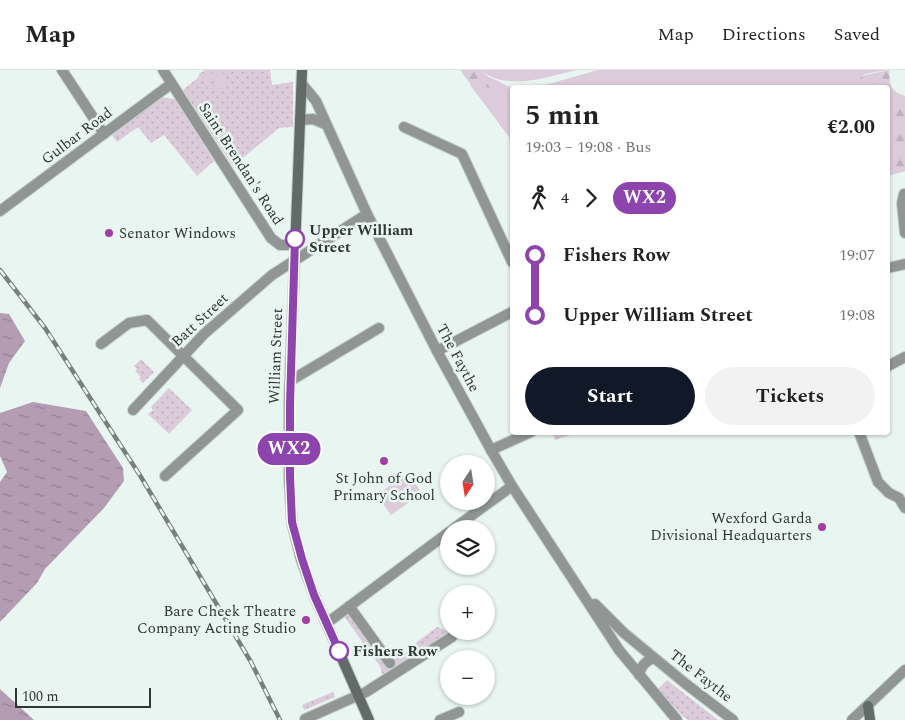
<!DOCTYPE html>
<html lang="en">
<head>
<meta charset="utf-8">
<style>
	body { margin:0; font-family:Spectral,serif; background:#f2f2f2; color:#222; height:100vh; display:flex; flex-direction:column; font-size:19px; white-space:nowrap }
	* { box-sizing:border-box; margin:0 }
	p { font-size:16px; color:#767676 }
	.icon { flex:none; width:28px; height:28px; fill:none; stroke:currentColor; stroke-width:2; stroke-linecap:round; stroke-linejoin:round }
	.map { position:relative; flex:1; overflow:hidden }
	.panel { position:absolute; left:510px; top:15px; width:380px; height:350px; display:flex; flex-direction:column; background:#fff; border-radius:5px; box-shadow:0 1px 4px #0004 }
	.panel>* { flex:none }
	.badge { padding:0 10px; border-radius:16px; font-size:18px; line-height:32px }
	.needle { width:32px; rotate:192deg }
	.buttons { position:absolute; left:440px; top:385px; display:grid; gap:10px }
	.buttons a { display:grid; place-items:center; width:55px; height:55px; border-radius:50%; background:#fff; box-shadow:0 1px 4px #0004; font-size:25px }
	.scale { position:absolute; left:15px; bottom:12px; width:136px; box-sizing:border-box; padding-left:5px; border:2px solid #313634; border-top:0; font-size:14px; line-height:18px; white-space:nowrap; color:#313634; -webkit-text-stroke:4px #e8f5f0; paint-order:stroke }
	.map>.badge { position:absolute; translate:-50% -50%; box-shadow:0 0 0 2px #fff }
	.legs { display:flex; align-items:center; gap:8px; height:55px; padding:0 15px; font-size:16px }
	.legs p { margin-inline-start:auto }
	.headline { display:flex; align-items:center; justify-content:space-between; height:85px; padding:0 15px }
	h1 { font-size:28px; font-weight:700; line-height:38px }
	.primary-button { display:flex; gap:10px; margin-top:auto; padding:10px 15px }
	.primary-button a { flex:1; height:58px; border-radius:30px; background:#111827; color:#fff; font-size:20px; font-weight:700; line-height:58px; text-align:center }
	.primary-button a+a { background:#f2f2f2; color:#222 }
	ul { padding:0 15px; list-style:none }
	li { display:flex; align-items:center; gap:18px; height:60px; font-size:19px }
	li i { display:grid; place-items:center; width:8px; height:100%; margin:0 6px; background:currentColor }
	li i::after { content:''; width:12px; height:12px; margin:-6px; border:4px solid; border-radius:50%; background:#fff }
	li p { margin-inline-start:auto }
	li:first-child i { background:linear-gradient(#0000 50%,currentColor 0) }
	li:last-child i { background:linear-gradient(currentColor 50%,#0000 0) }
	header { display:flex; align-items:center; gap:30px; box-sizing:border-box; height:70px; padding:0 25px; background:#fff; border-bottom:1px solid #e0e0e0 }
	header strong { font-size:24px }
	nav { display:flex; gap:28px; margin-inline-start:auto; font-size:18px }
	.map>svg:first-child { display:block }
	.grass { fill:url(#grass-dots) }
	.forest { fill:url(#forest-firs) }
	.green { fill:#dcccdb }
	.water { fill:url(#water-ripples) }
	.lines { fill:none; stroke-linecap:round; stroke-linejoin:round }
	.minor-casing { stroke:#c3cfca; stroke-width:12 }
	.tertiary-casing { stroke:#c3cfca; stroke-width:12 }
	.secondary-casing { stroke:#c3cfca; stroke-width:12 }
	.minor { stroke:#919694; stroke-width:10 }
	.tertiary { stroke:#919694; stroke-width:10 }
	.secondary { stroke:#636b68; stroke-width:10 }
	.rail-casing { stroke:#78807d; stroke-width:4.5 }
	.rail { stroke:#e8f5f0; stroke-width:2.5; stroke-dasharray:8; stroke-linecap:butt }
	.line-1-casing { stroke:#fff; stroke-width:11 }
	.line-1 { stroke:#8e44ad; stroke-width:8 }
	.poi-dot { fill:#a23da2; stroke:#e8f5f0; stroke-width:2 }
	.stop-1-dot { fill:#fff; stroke:#8e44ad; stroke-width:2.5 }
	.labels { text-anchor:middle; dominant-baseline:central; stroke-width:5; stroke-linejoin:round; paint-order:stroke }
	.street-label { font-size:15px; fill:#313634; stroke:#e8f5f0 }
	.stop-label { font-size:15px; font-weight:bold; fill:#313634; stroke:#e8f5f0; text-anchor:start }
	.poi-label { font-size:15px; fill:#313634; stroke:#e8f5f0; text-anchor:end }
</style>
</head>
<body>
<header>
<strong>Map</strong>
<nav><a>Map</a><a>Directions</a><a>Saved</a></nav>
</header>
<div class="map">
<svg width="905" height="650" viewBox="0 0 905 650">
	<defs>
		<pattern id="grass-dots" width="8" height="8" patternUnits="userSpaceOnUse" patternTransform="scale(1.25)"><rect width="8" height="8" fill="#dcccdb"/><path d="M2 2h.1M6 6h.1" fill="none" stroke="#bdb0bd" stroke-width="1.8" stroke-linecap="round"/></pattern>
		<pattern id="forest-firs" width="22" height="20" patternUnits="userSpaceOnUse" patternTransform="scale(1.25)"><rect width="22" height="20" fill="#dcccdb"/><path d="M5 1l3.5 6h-7zM16 11l3.5 6h-7z" fill="#bdb0bd"/></pattern>
		<pattern id="water-ripples" width="26" height="14" patternUnits="userSpaceOnUse" patternTransform="scale(1.25)"><rect width="26" height="14" fill="#b49db3"/><path d="M2 4q2-2 4 0t4 0M15 11q2-2 4 0t4 0" fill="none" stroke="#938192"/></pattern>
	</defs>
	<rect width="100%" height="100%" fill="#e8f5f0"/>
	<!-- grass -->
	<path class="grass" d="M 205,0 L 270,0 L 272,15 L 293,12 L 293,57 L 279,58 L 233,96 L 183,20 L 199,7 L 199,4 Z
		M 160,27 L 175,29 L 214,91 L 197,106 L 164,65 L 151,73 L 138,57 L 117,72 L 112,65 Z
		M 141,289 L 154,302 L 143,313 L 139,309 L 141,307 L 135,301 L 137,299 L 134,296 Z
		M 169,318 L 192,340 L 169,364 L 148,344 L 153,340 L 151,337 Z
		M 552,362 L 577,362 L 577,363 L 555,370 Z
		M 348,542 L 384,595 L 388,592 L 392,591 L 407,582 L 417,572 L 437,557 L 453,563 L 385,609 L 381,601 L 380,596 L 343,545 Z
		M 667,610 L 718,650 L 688,650 L 684,647 L 657,620 Z
		M 333,622 L 335,627 L 304,640 L 302,635 Z"/>
	<!-- forest -->
	<path class="forest" d="M 460,0 L 480,0 L 489,7 L 512,18 L 512,71 Z
		M 889,0 C 890,15 890,21 905,26 L 905,101 L 888,106 L 888,18 L 850,18 L 861,6 Z"/>
	<!-- green -->
	<path class="green" d="M 214,0 L 221,0 L 226,8 L 226,14 L 221,20 L 215,18 L 209,20 L 207,17 L 214,14 L 215,10 L 212,8 L 204,10 L 204,6 L 212,4 Z
		M 480,0 L 577,0 C 546,7 508,22 480,0 Z
		M 598,0 L 887,0 L 865,4 L 851,17 L 538,17 Z
		M 470,15 L 512,21 L 512,71 L 512,70 Z
		M 408,403 L 422,423 L 391,445 L 377,425 Z"/>
	<!-- water -->
	<path class="water" d="M 0,243 L 9,244 L 25,271 L 9,293 L 0,318 Z
		M 33,332 L 86,341 L 123,398 L 124,411 L 104,438 L 45,499 L 37,513 L 0,552 L 0,412 L 7,402 L 0,386 L 0,343 Z
		M 0,619 L 34,650 L 0,650 Z"/>
	<g class="lines">
		<!-- minor casing -->
		<g class="minor-casing">
			<path id="minor" d="M 62,0 L 104,64
				M 163,0 L 271,168 L 280,175 L 295,175
				M 404,57 L 462,84 L 512,192
				M 904,124 L 902,133 L 905,163
				M 0,141 L 171,14
				M 888,198 L 905,194
				M 101,274 L 129,253 L 147,250 L 238,340 L 165,406
				M 437,281 L 512,242
				M 888,296 L 905,287
				M 290,311 L 379,258
				M 133,340 L 204,264 L 272,205 L 367,144
				M 859,362 L 878,412 L 889,423 L 899,428 L 905,438
				M 491,380 L 531,362
				M 453,459 L 512,416
				M 349,536 L 390,593
				M 327,553 L 449,462
				M 305,649 L 366,622 L 452,567
				M 440,650 L 459,642"/>
		</g>
		<!-- tertiary casing -->
		<g class="tertiary-casing">
			<path id="tertiary" d="M 302,14 L 316,31 L 367,144 L 437,281 L 491,380 L 512,416 L 619,580 L 677,650
				M 300,50 L 313,49 L 327,55
				M 595,534 L 624,563 L 686,614 L 733,650
				M 639,605 C 641,596 645,591 654,588
				M 852,650 L 905,600"/>
		</g>
		<!-- secondary casing -->
		<g class="secondary-casing">
			<path id="secondary" d="M 302,0 L 289,334 L 289,406 L 292,453 L 301,489 L 314,525 L 369,650
				M 868,636 L 870,650"/>
		</g>
		<!-- minor -->
		<use href="#minor" class="minor"/>
		<!-- tertiary -->
		<use href="#tertiary" class="tertiary"/>
		<!-- secondary -->
		<use href="#secondary" class="secondary"/>
		<!-- rail casing -->
		<g class="rail-casing">
			<path id="rail" d="M 0,200 L 45,258 L 141,407 L 251,592 L 280,650"/>
		</g>
		<!-- rail -->
		<use href="#rail" class="rail"/>
	</g>
	<g class="lines">
		<!-- line-1 casing -->
		<g class="line-1-casing">
			<path id="line-1" d="M 295,169 L 290,334 L 290,406 L 292,452 L 302,489 L 314,525 L 339,581"/>
		</g>
		<!-- line-1 -->
		<use href="#line-1" class="line-1"/>
	</g>
	<!-- markers -->
	<g class="poi-dot">
		<circle cx="109" cy="163" r="5"/>
		<circle cx="384" cy="391" r="5"/>
		<circle cx="822" cy="457" r="5"/>
		<circle cx="306" cy="550" r="5"/>
	</g>
	<g class="stop-1-dot">
		<circle cx="295" cy="169" r="9"/>
		<circle cx="339" cy="581" r="9"/>
	</g>
	<g class="labels">
		<!-- street labels -->
		<g class="street-label">
			<text transform="translate(77 66) rotate(-37)">Gulbar Road</text>
			<text transform="translate(241 94) rotate(57)">Saint Brendan's Road</text>
			<text transform="translate(200 250) rotate(-43)">Batt Street</text>
			<text transform="translate(276 286) rotate(-88)">William Street</text>
			<text transform="translate(458 288) rotate(62)">The Faythe</text>
			<text transform="translate(701 606) rotate(38)">The Faythe</text>
		</g>
		<!-- stop labels -->
		<g class="stop-label">
			<text x="309" y="160">Upper William<tspan x="309" dy="17">Street</tspan></text>
			<text x="353" y="581">Fishers Row</text>
		</g>
		<!-- poi labels -->
		<g class="poi-label">
			<text x="119" y="163" text-anchor="start">Senator Windows</text>
			<text x="384" y="408" text-anchor="middle">St John of God<tspan x="384" dy="17">Primary School</tspan></text>
			<text x="812" y="448">Wexford Garda<tspan x="812" dy="17">Divisional Headquarters</tspan></text>
			<text x="296" y="541">Bare Cheek Theatre<tspan x="296" dy="17">Company Acting Studio</tspan></text>
		</g>
	</g>
</svg>
<div class="buttons">
<a><svg class="needle" viewBox="-14 -14 28 28"><path d="M0-13l5 13h-10z" fill="#e53935"/><path d="M0 13l5-13h-10z" fill="#767676"/></svg></a>
<a><svg class="icon" aria-label="layers" viewBox="0 0 24 24"><path d="M12 4l9 5-9 5-9-5zM3 14l9 5 9-5"/></svg></a>
<a>+</a>
<a>−</a>
</div>
<div class="scale">100 m</div>
<b class="badge" style="left:289px;top:379px;background:#8e44ad;color:#fff">WX2</b>
<section class="panel">
<div class="headline"><div><h1>5 min</h1><p>19:03 – 19:08 · Bus</p></div><b>€2.00</b></div>
<div class="legs"><svg class="icon" aria-label="walk" viewBox="0 0 24 24"><circle cx="13" cy="4" r="2"/><path d="M13 8l-2 6 4 7M11 14l-3 7M7 12l3-4h3l4 4"/></svg>4<svg class="icon" aria-label="forward" viewBox="0 0 24 24"><path d="M9 5l7 7-7 7"/></svg><b class="badge" style="background:#8e44ad;color:#fff">WX2</b></div>
<ul>
<li><i style="color:#8e44ad"></i><b>Fishers Row</b><p>19:07</p></li>
<li><i style="color:#8e44ad"></i><b>Upper William Street</b><p>19:08</p></li>
</ul>
<div class="primary-button"><a>Start</a><a>Tickets</a></div>
</section>
</div>
</body>
</html>
